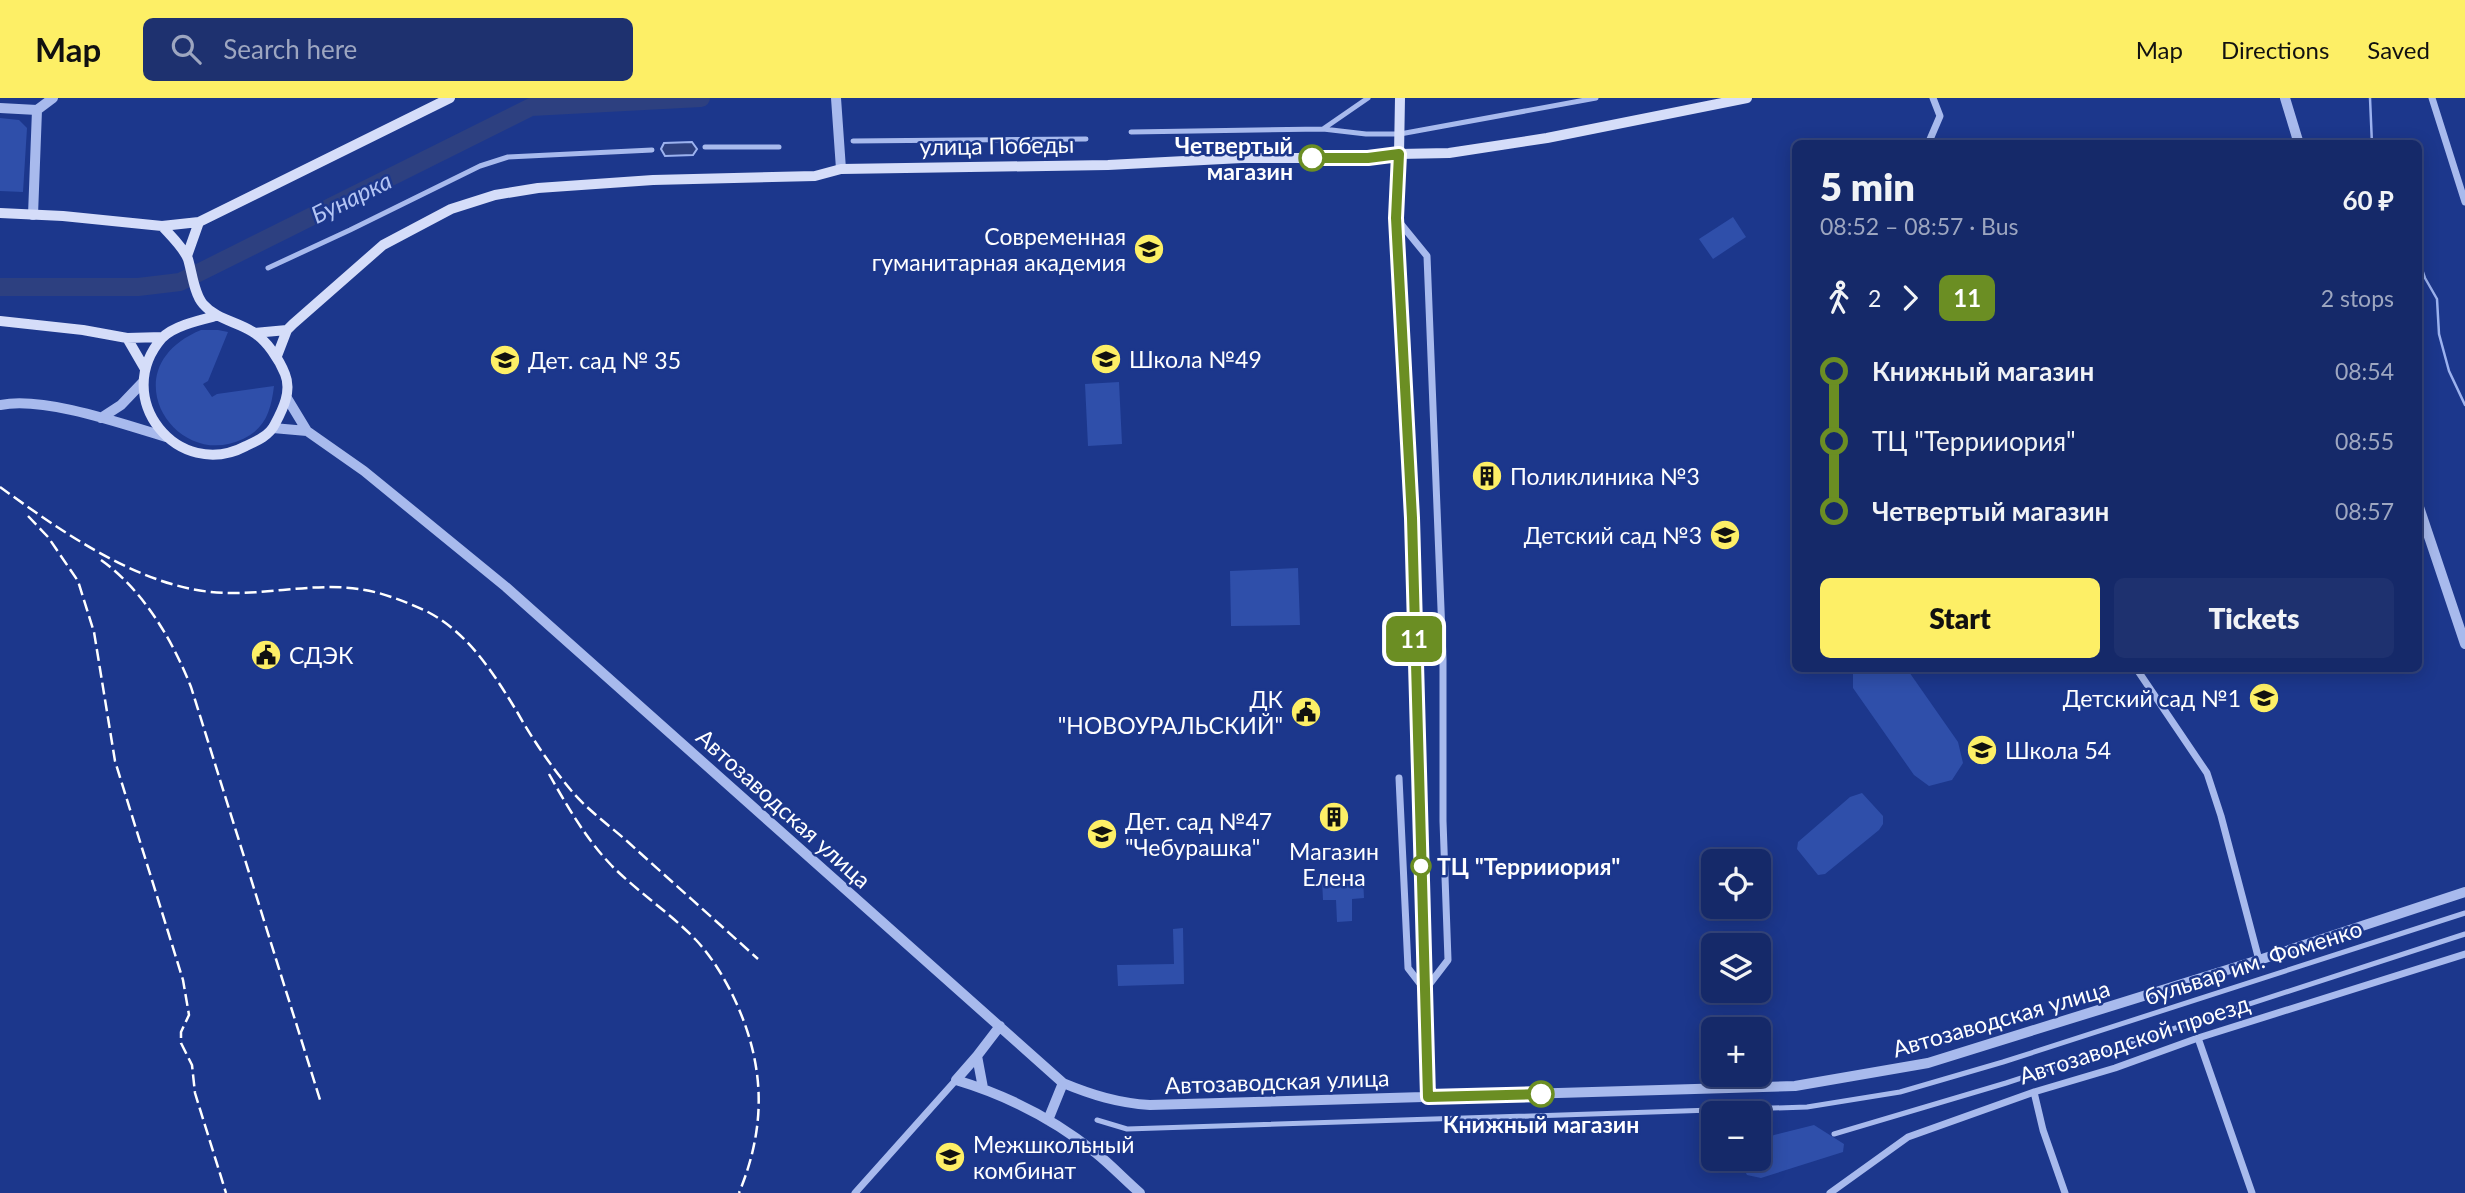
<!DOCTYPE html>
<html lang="en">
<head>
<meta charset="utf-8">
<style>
	body { margin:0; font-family:Lato,sans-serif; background:#1e316f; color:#f1f3f6; height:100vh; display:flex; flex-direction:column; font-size:26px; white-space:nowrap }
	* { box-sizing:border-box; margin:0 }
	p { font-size:23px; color:#9da6c0 }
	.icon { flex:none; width:38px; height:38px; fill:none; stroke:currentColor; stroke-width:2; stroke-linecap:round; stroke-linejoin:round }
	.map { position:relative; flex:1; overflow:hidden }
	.sheet { position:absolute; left:1792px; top:42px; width:630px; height:532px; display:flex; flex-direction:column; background:#152969; border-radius:10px; box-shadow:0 4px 18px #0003,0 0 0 2px #34457d }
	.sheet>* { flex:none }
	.badge { padding:0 14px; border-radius:10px; font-size:24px; line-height:46px }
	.tools { position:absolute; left:1701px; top:751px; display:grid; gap:14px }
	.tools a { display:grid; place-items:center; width:70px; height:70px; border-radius:10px; background:#152969; box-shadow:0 4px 18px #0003,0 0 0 2px #34457d; font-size:35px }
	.map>.badge { position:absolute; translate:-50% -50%; box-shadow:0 0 0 4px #fff }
	.legs { display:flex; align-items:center; gap:10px; height:77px; padding:0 28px; font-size:23px }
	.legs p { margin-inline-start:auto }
	.overview { display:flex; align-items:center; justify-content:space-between; height:119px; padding:0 28px }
	h1 { font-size:38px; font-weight:800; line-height:52px }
	.action { display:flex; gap:14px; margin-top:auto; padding:14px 28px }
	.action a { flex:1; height:80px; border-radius:10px; background:#fdef66; color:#111; font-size:28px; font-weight:800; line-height:80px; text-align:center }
	.action a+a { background:#1e316f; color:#f1f3f6 }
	ul { padding:0 28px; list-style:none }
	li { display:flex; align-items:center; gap:24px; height:70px; font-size:26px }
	li i { display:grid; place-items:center; width:10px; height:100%; margin:0 9px; background:currentColor }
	li i::after { content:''; width:18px; height:18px; margin:-9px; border:5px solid; border-radius:50%; background:#152969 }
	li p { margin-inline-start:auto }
	li:first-child i { background:linear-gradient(#0000 50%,currentColor 0) }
	li:last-child i { background:linear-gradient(currentColor 50%,#0000 0) }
	header { display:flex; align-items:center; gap:42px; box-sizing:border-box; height:98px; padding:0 35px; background:#fdef66; color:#111 }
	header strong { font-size:33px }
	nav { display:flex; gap:38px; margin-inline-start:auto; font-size:24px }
	.search { width:490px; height:63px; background:#1e316f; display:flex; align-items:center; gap:18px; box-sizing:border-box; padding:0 24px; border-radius:10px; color:#9da6c0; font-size:26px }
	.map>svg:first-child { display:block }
	.green { fill:#2f4faa }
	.water { fill:#2d4080; stroke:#9cb2ef; stroke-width:2 }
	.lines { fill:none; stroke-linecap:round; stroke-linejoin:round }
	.stream { stroke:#9cb2ef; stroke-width:2.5 }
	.river { stroke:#2d4080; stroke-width:18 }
	.pedestrian { stroke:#a8baed; stroke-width:5 }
	.minor { stroke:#a8baed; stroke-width:7 }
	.tertiary { stroke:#a8baed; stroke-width:10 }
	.secondary { stroke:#d5ddf9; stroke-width:10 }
	.rail { stroke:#fff; stroke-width:2.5; stroke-dasharray:12 5; stroke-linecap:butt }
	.line-1-casing { stroke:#fff; stroke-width:16 }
	.line-1 { stroke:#6b8e23; stroke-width:10 }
	.stop-1-dot { fill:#fff; stroke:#6b8e23; stroke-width:3.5 }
	.labels { text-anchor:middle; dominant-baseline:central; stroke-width:5; stroke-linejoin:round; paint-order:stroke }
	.street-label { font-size:23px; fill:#fff; stroke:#1c378c }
	.stop-label { font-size:23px; font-weight:bold; fill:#fff; stroke:#1c378c; text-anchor:end }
	.poi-label { font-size:23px; fill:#fff; stroke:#1c378c; text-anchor:start }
	.water-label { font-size:24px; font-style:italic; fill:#b4c5f4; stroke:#1c378c }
</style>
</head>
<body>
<header>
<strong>Map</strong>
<div class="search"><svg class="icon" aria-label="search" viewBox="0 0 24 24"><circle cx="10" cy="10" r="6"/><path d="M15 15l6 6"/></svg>Search here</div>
<nav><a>Map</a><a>Directions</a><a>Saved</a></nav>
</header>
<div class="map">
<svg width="2465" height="1095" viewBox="0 0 2465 1095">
	<rect width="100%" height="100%" fill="#1c378c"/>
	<!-- green -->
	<path class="green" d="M 0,20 L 19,22 L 27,30 L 23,94 L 0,93 Z
		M 1733,119 L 1746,139 L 1713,161 L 1699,141 Z
		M 201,232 L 218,232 L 228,234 L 208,283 L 203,286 L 212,299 L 217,296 L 274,288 C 271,312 266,330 243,341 C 175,374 109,270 201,232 Z
		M 1119,284 L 1122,346 L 1088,348 L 1085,286 Z
		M 1298,470 L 1300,527 L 1231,528 L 1230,473 Z
		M 1853,570 L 1907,571 L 1958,644 L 1963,665 L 1952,682 L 1929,688 L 1914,677 L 1853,590 Z
		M 1862,695 L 1883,718 L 1883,726 L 1879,732 L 1825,776 L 1818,777 L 1797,751 L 1798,744 L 1850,699 Z
		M 1363,780 L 1364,800 L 1352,801 L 1352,823 L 1337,824 L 1336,802 L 1323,802 L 1322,782 Z
		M 1183,830 L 1184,886 L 1118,888 L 1117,867 L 1174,866 L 1173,831 Z
		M 1814,1027 L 1844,1046 L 1843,1054 L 1761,1080 L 1747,1077 L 1742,1067 L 1742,1061 L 1759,1060 L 1759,1046 L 1774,1037 Z"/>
	<!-- water -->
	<path class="water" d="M 692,44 L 697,51 L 693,57 L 665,58 L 661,51 L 664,45 Z"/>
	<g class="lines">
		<!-- stream -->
		<path class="stream" d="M 2370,0 L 2372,46
			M 2418,160 L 2425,180 L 2437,201 L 2439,236 L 2449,273 L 2465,307"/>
		<!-- river -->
		<path class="river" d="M 0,189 L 138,189 L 180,184 L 531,9 L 701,0"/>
		<!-- pedestrian -->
		<path class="pedestrian" d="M 1323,31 L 1368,0
			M 1131,34 L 1323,31 L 1366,36 L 1400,36 L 1596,0
			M 853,43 L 1086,41
			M 705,49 L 779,49
			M 268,170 L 350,132 L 480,68 L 508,59 L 652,52
			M 1097,1022 L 1127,1031 L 1807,1009 L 1900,994 L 2003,964 L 2465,815
			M 1834,1036 L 2006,985 L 2465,836"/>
		<!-- minor -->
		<path class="minor" d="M 2432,0 L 2465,104
			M 1928,46 L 1940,18 L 1933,0
			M 1396,120 L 1427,158 L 1443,561 L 1443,723 L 1448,862 L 1425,892 L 1408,870 L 1399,680
			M 2136,570 L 2207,675 L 2221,718 L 2259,862
			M 2198,940 L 2252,1095
			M 2034,994 L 2043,1032 L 2065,1095
			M 855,1095 L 956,982
			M 1830,1095 L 1908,1039 L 2034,994 L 2115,970 L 2198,940 L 2465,856"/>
		<!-- tertiary -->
		<path class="tertiary" d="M 836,0 L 841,71
			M 2285,0 L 2299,46
			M 0,10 L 37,12
			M 37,12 L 53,0
			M 1399,56 L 1396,120 L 1412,420 L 1428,999
			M 33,117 L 37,12
			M 287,300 L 307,333 L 364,373 L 506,489 L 1063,985 C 1092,997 1118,1005 1150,1007 L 1795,988 L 1928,965 L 2259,862 L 2465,794
			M 0,307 C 44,298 123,326 166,339
			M 101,320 L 121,307 L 143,284
			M 273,330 L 307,333
			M 2418,406 L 2465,546
			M 977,958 L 956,982 C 1006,997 1055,1022 1096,1055 C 1111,1067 1125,1082 1140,1095
			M 983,990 L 977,958 L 1000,928
			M 1048,1022 L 1063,985"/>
		<!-- secondary -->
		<path class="secondary" d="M 1399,56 L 1400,0
			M 0,115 L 63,118 L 162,128 L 199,124 L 450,0
			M 162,128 C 170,137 183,149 188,161 C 192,174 194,196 203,206 C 217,222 236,223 253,234 C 267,243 279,261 285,276 C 292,293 283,311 275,326 C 270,337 257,343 246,348 C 178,384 110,300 162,240 C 173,228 200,222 216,218
			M 187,158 L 199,124
			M 0,223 L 83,232 L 127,240 L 163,239
			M 254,235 L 287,232
			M 127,240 L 145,271
			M 277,258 L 287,232 L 293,226 L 383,147 L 451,111 L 495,97 L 538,90 L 653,82 L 815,78 L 841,71 L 1108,67 L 1242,60 L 1368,60 L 1399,56 L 1449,55 L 1547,40 L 1747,0"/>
		<!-- rail -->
		<path class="rail" d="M 0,389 C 61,433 135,486 211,494 C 260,499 310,484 359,491 C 381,494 404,503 424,512 C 467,533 492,573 516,612 C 531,639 550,667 570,691 C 586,711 609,727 628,744 C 671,783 715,822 758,861
			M 28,418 L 48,439 L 78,483 L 94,534 L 115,663 L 183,882 L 189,917 L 181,934 L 181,945 L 192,967 L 195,995 L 226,1095
			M 101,462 C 143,492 172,541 191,589 L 321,1005
			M 549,676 C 567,708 586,741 612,768 C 638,794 670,815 696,842 C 711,858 724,879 734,900 C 765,966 767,1027 739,1095"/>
	</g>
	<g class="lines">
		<!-- line-1 casing -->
		<g class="line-1-casing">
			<path id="line-1" d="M 1312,60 L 1368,60 L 1399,56 L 1396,120 L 1412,420 L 1428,999 L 1541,996"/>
		</g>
		<!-- line-1 -->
		<use href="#line-1" class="line-1"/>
	</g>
	<!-- icons -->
	<defs>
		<g id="university-disc" transform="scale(1.575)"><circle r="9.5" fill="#fdef66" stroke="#1c378c"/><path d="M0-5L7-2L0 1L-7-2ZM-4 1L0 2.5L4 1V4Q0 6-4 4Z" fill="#111"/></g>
		<g id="school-disc" transform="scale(1.575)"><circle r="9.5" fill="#fdef66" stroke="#1c378c"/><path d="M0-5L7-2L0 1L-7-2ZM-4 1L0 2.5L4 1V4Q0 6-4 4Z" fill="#111"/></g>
		<g id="building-disc" transform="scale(1.575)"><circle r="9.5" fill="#fdef66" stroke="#1c378c"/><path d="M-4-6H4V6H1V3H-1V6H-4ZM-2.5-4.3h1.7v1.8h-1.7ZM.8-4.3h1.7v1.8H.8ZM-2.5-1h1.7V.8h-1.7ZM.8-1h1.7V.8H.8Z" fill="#111"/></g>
		<g id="civic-disc" transform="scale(1.575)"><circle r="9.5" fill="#fdef66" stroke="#1c378c"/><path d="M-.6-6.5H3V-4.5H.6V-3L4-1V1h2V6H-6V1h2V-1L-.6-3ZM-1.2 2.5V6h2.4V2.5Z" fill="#111"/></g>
	</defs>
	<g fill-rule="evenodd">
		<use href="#university-disc" x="1149" y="151"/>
		<use href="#school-disc" x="1106" y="261"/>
		<use href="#school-disc" x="505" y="262"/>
		<use href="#building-disc" x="1487" y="378"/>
		<use href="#school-disc" x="1725" y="437"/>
		<use href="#civic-disc" x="266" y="557"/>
		<use href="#school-disc" x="2264" y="600"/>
		<use href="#civic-disc" x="1306" y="614"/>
		<use href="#school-disc" x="1982" y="652"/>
		<use href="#building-disc" x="1334" y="719"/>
		<use href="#school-disc" x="1102" y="736"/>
		<use href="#school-disc" x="950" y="1059"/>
	</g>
	<!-- markers -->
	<g class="stop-1-dot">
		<circle cx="1312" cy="60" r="12"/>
		<circle cx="1421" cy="768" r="9"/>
		<circle cx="1541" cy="996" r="12"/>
	</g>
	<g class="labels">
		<!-- street labels -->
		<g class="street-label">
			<text transform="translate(997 47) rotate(-1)">улица Победы</text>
			<text transform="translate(784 710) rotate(42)">Автозаводская улица</text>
			<text transform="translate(2253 864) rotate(-18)">бульвар им. Фоменко</text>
			<text transform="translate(2001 920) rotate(-16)">Автозаводская улица</text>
			<text transform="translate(2134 941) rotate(-18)">Автозаводской проезд</text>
			<text transform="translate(1277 983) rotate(-2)">Автозаводская улица</text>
		</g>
		<!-- stop labels -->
		<g class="stop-label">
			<text x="1293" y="47">Четвертый<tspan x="1293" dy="26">магазин</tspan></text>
			<text x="1437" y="768" text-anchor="start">ТЦ "Террииория"</text>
			<text x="1541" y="1026" text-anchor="middle">Книжный магазин</text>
		</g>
		<!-- poi labels -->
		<g class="poi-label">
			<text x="1126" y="138" text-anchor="end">Современная<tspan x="1126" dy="26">гуманитарная академия</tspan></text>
			<text x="1129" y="261">Школа №49</text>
			<text x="528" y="262">Дет. сад № 35</text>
			<text x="1510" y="378">Поликлиника №3</text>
			<text x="1702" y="437" text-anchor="end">Детский сад №3</text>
			<text x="289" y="557">СДЭК</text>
			<text x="2241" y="600" text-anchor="end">Детский сад №1</text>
			<text x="1283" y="601" text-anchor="end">ДК<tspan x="1283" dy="26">"НОВОУРАЛЬСКИЙ"</tspan></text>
			<text x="2005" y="652">Школа 54</text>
			<text x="1125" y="723">Дет. сад №47<tspan x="1125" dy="26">"Чебурашка"</tspan></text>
			<text x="1334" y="753" text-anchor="middle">Магазин<tspan x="1334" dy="26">Елена</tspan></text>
			<text x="973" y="1046">Межшкольный<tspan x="973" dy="26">комбинат</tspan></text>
		</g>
		<!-- water labels -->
		<g class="water-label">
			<text transform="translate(351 99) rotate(-26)">Бунарка</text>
		</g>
	</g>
</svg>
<div class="tools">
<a><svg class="icon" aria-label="locate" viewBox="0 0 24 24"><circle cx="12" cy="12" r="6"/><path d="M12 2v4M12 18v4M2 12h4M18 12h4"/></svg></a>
<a><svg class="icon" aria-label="layers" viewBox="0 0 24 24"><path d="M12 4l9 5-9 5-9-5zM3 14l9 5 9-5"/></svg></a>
<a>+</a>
<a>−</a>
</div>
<b class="badge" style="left:1414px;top:541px;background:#6b8e23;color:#fff">11</b>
<section class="sheet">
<div class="overview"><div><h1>5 min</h1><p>08:52 – 08:57 · Bus</p></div><b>60 ₽</b></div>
<div class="legs"><svg class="icon" aria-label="walk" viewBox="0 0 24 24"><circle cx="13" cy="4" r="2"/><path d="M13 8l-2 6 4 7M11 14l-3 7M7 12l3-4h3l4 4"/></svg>2<svg class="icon" aria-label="forward" viewBox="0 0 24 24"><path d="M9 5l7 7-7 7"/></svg><b class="badge" style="background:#6b8e23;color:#fff">11</b><p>2 stops</p></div>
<ul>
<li><i style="color:#6b8e23"></i><b>Книжный магазин</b><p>08:54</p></li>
<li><i style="color:#6b8e23"></i><span>ТЦ &quot;Террииория&quot;</span><p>08:55</p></li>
<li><i style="color:#6b8e23"></i><b>Четвертый магазин</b><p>08:57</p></li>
</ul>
<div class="action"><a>Start</a><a>Tickets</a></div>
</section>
</div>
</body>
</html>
